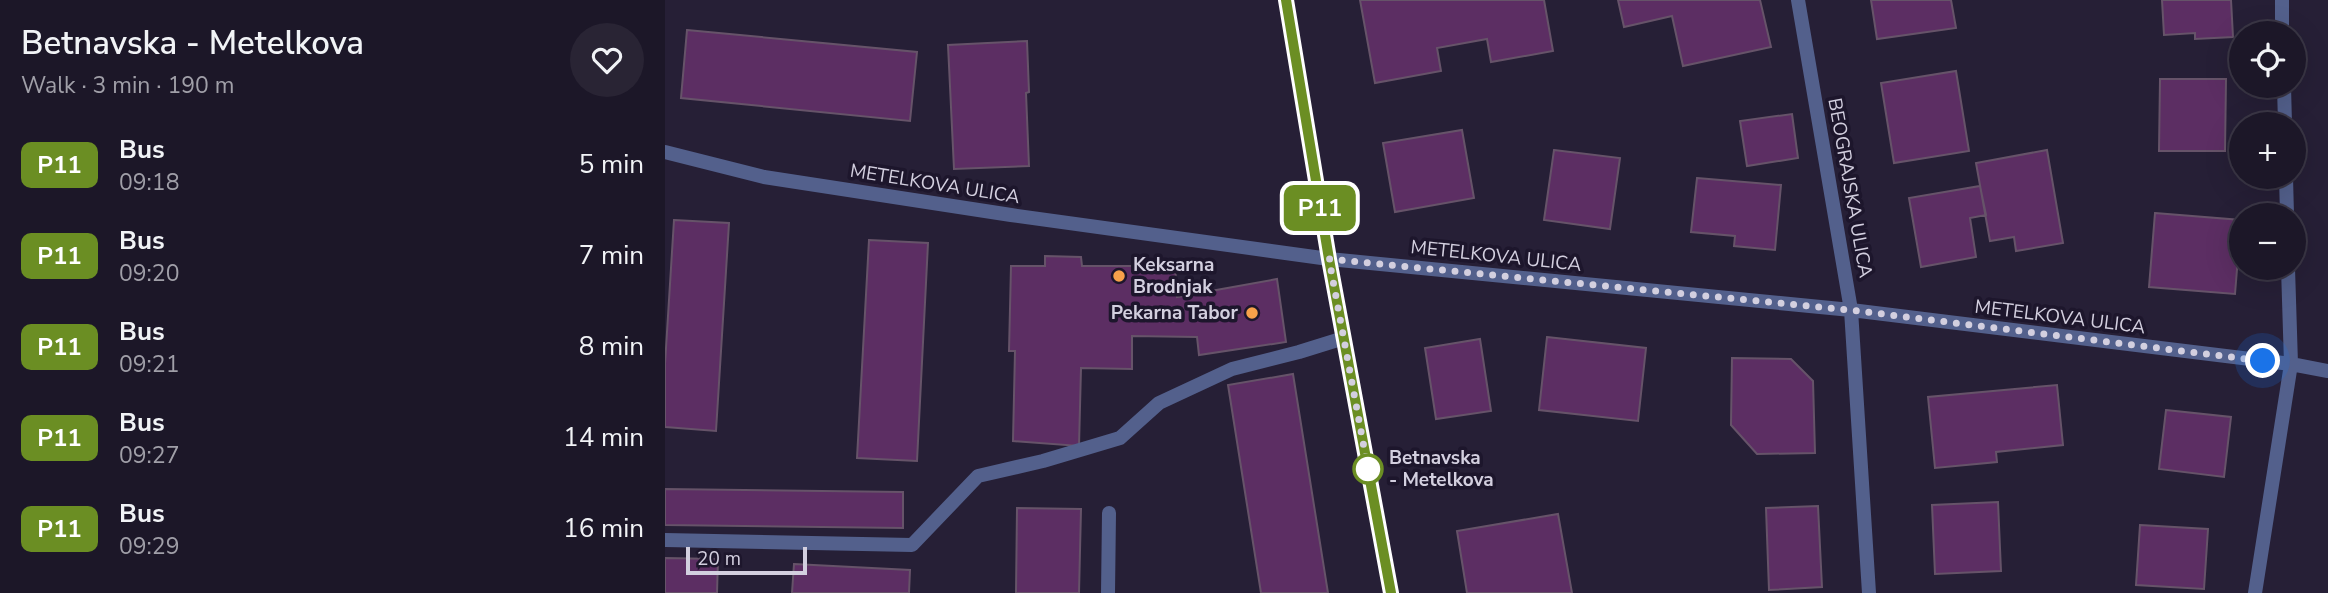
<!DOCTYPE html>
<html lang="en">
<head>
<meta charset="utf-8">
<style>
	body { margin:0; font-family:"Nunito Sans",sans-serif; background:#292434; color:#f1f3f6; height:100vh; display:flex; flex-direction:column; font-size:26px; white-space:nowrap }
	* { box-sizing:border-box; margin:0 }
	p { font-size:23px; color:#a09fa8 }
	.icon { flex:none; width:38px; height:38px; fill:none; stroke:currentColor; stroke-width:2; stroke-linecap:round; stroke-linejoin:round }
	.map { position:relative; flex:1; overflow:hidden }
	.side { display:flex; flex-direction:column; background:#1c1728; width:665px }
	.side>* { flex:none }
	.badge { padding:0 14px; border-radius:10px; font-size:24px; line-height:46px }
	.controls { position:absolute; left:1564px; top:21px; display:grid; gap:14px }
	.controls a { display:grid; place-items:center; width:77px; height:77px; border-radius:50%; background:#1c1728; box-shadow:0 7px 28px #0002,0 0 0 2px #3a3645; font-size:35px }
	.scale { position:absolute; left:21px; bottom:18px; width:121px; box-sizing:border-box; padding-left:7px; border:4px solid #d3cfdf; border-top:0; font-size:19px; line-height:24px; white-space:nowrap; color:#d3cfdf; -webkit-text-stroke:5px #1d162c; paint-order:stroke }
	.you { position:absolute; width:35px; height:35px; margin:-18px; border:5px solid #fff; border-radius:50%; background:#1a73e8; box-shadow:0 0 0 10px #1a73e833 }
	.map>.badge { position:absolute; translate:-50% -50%; box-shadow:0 0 0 4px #fff }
	.round { display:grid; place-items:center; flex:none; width:74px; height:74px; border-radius:37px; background:#292434 }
	.head { display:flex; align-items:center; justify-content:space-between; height:119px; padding:0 21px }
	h1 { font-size:33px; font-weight:600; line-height:52px }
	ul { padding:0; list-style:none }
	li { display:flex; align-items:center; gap:21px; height:91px; padding:0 21px }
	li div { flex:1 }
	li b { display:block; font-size:26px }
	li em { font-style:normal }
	li .badge { min-width:77px; font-weight:700; text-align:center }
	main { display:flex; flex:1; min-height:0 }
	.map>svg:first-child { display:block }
	.building { fill:#5c2e63; stroke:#665369; stroke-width:2 }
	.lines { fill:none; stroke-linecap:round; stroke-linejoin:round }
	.minor { stroke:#53608c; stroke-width:14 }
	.tertiary { stroke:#53608c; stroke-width:14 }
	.line-casing { stroke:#fff; stroke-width:16 }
	.line { stroke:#6b8e23; stroke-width:10 }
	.walk { stroke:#d3cfdf; stroke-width:7; stroke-dasharray:0 12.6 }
	.poi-dot { fill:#f7a14a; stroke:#1d162c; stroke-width:2.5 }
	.stop-dot { fill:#fff; stroke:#6b8e23; stroke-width:3.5 }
	.labels { text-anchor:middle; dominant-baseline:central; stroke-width:7; stroke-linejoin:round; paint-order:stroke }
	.street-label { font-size:19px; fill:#d3cfdf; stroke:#1d162c }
	.poi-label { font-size:19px; font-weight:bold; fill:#d3cfdf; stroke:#1d162c; text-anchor:start }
	.stop-label { font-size:19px; font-weight:bold; fill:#d3cfdf; stroke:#1d162c; text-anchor:start }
</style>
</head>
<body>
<main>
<section class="side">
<div class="head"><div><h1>Betnavska - Metelkova</h1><p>Walk · 3 min · 190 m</p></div><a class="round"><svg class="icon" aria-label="heart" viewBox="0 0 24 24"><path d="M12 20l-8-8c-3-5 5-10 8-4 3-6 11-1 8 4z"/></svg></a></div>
<ul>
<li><span class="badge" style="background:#6b8e23;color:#fff">P11</span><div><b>Bus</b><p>09:18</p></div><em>5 min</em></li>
<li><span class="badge" style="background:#6b8e23;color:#fff">P11</span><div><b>Bus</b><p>09:20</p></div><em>7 min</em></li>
<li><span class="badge" style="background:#6b8e23;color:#fff">P11</span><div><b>Bus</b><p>09:21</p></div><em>8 min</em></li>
<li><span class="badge" style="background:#6b8e23;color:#fff">P11</span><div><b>Bus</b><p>09:27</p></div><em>14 min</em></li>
<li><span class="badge" style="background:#6b8e23;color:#fff">P11</span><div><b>Bus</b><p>09:29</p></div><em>16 min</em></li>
</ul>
</section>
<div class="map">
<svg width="1663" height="593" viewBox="0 0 1663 593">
	<rect width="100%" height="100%" fill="#261f36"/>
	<!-- building -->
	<path class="building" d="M 695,0 L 879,0 L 888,51 L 826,62 L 822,39 L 772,48 L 776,71 L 710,83 Z
		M 953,0 L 1095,0 L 1106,47 L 1018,66 L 1007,16 L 959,27 Z
		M 1206,0 L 1286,0 L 1291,28 L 1212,39 Z
		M 1497,0 L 1566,0 L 1568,37 L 1530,39 L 1530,33 L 1499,35 Z
		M 22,30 L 252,52 L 245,121 L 16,98 Z
		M 362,41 L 364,92 L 361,93 L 364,166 L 289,169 L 283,45 Z
		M 1291,71 L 1304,151 L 1229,163 L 1216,83 Z
		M 1495,79 L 1561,79 L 1560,151 L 1494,151 Z
		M 1127,114 L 1133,158 L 1082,166 L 1075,121 Z
		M 797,130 L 809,198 L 730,212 L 718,143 Z
		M 889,150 L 955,158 L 945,229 L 879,220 Z
		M 1382,150 L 1398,243 L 1351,251 L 1349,237 L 1325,241 L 1311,163 Z
		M 1032,178 L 1116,185 L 1110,250 L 1069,246 L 1070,236 L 1026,232 Z
		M 1315,186 L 1321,215 L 1305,218 L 1311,257 L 1256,267 L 1244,198 Z
		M 1490,213 L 1576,220 L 1570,294 L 1484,287 Z
		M 9,220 L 64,223 L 51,431 L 0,427 L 0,364 Z
		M 204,240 L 263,243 L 252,461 L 192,458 Z
		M 380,256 L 416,257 L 417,266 L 510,266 L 512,297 L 612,279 L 621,342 L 534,355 L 532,337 L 467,336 L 467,369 L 416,368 L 414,446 L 348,441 L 350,351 L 344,351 L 346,266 L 380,266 Z
		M 882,337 L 981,348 L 973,421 L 874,410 Z
		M 815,339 L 826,411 L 771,419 L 760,348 Z
		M 1067,358 L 1126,359 L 1148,381 L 1150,453 L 1092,454 L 1066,425 Z
		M 628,374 L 663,593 L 596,593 L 563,385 Z
		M 1392,385 L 1398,445 L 1331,452 L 1332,462 L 1270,468 L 1263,397 Z
		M 1501,410 L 1566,417 L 1559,477 L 1494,469 Z
		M 0,489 L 238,492 L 238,528 L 0,525 Z
		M 1333,502 L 1336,571 L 1270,574 L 1267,505 Z
		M 1153,506 L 1157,587 L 1104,590 L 1101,508 Z
		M 352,508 L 416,509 L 414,593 L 351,593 Z
		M 893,514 L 907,593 L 802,593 L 792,531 Z
		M 1475,525 L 1543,529 L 1539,589 L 1471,585 Z
		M 0,558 L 53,559 L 52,593 L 0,593 Z
		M 129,564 L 245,570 L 244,593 L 127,593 Z"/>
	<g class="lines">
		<!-- minor -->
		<path class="minor" d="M 1133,0 L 1186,310 L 1204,593
			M 1617,0 L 1617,33
			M 1619,86 L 1620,124
			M 1621,177 L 1622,215
			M 664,259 L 1186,310 L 1626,364 L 1663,371
			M 0,540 L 247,545 L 313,476 L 378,461 L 455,438 L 494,403 L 567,369 L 634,352 L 679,338
			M 443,593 L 444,513
			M 1590,593 L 1626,364 L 1623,268"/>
		<!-- tertiary -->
		<path class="tertiary" d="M 621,0 L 664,259 L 726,593
			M 0,152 L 99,177 L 346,215 L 664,259"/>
	</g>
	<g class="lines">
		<!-- line casing -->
		<g class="line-casing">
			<path id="line" d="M 621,0 L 664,259 L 726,593"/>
		</g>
		<!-- line -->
		<use href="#line" class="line"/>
		<!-- walk -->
		<path class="walk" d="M 703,469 L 664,259 L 1185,310 L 1598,361"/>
	</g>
	<!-- markers -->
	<g class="poi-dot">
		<circle cx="454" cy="276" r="7"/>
		<circle cx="587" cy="313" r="7"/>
	</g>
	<circle class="stop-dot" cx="703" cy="469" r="14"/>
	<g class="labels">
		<!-- street labels -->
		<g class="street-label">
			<text transform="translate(270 184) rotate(9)">METELKOVA ULICA</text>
			<text transform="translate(1185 188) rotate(80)">BEOGRAJSKA ULICA</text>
			<text transform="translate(831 256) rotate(6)">METELKOVA ULICA</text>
			<text transform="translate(1395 317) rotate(7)">METELKOVA ULICA</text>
		</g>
		<!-- poi labels -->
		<g class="poi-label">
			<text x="468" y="265">Keksarna<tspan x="468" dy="22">Brodnjak</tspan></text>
			<text x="573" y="313" text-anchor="end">Pekarna Tabor</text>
		</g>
		<!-- stop labels -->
		<g class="stop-label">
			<text x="724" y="458">Betnavska<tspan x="724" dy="22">- Metelkova</tspan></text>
		</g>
	</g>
</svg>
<div class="controls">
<a><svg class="icon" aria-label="locate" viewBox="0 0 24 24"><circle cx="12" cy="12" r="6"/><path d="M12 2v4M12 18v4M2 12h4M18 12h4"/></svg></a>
<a>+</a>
<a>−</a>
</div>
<div class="scale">20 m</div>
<div class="you" style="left:1598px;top:361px"></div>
<b class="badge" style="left:655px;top:208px;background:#6b8e23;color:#fff">P11</b>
</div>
</main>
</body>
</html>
